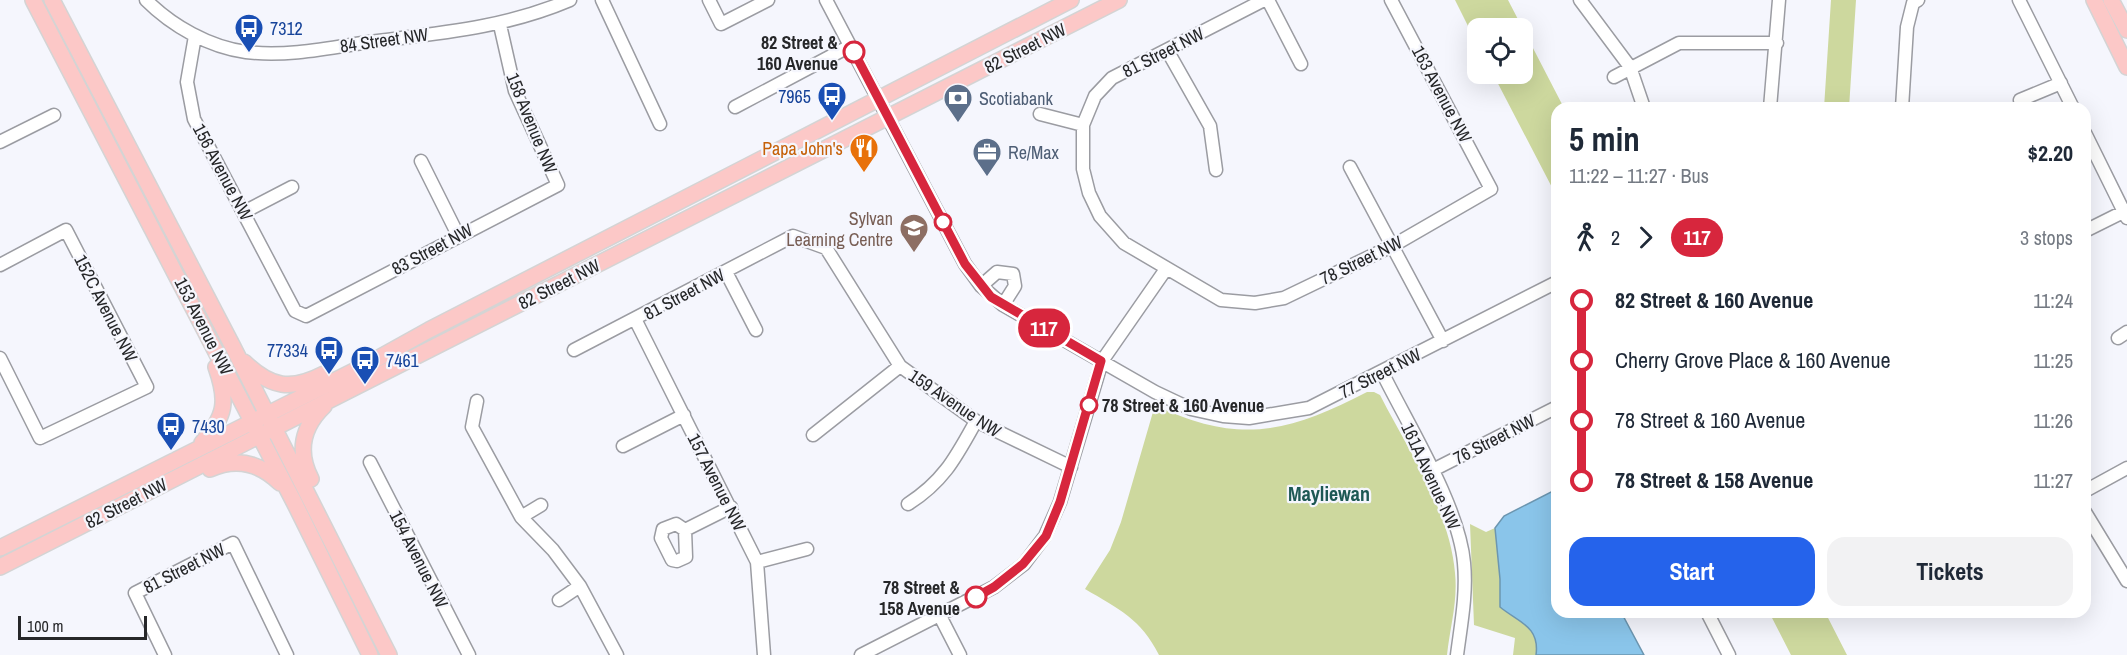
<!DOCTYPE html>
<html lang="en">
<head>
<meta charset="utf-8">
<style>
	body { margin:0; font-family:"Archivo Narrow",sans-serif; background:#f2f2f3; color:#1f2937; height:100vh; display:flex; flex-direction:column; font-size:22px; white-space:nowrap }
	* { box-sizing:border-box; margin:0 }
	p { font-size:20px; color:#747a83 }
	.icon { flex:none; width:33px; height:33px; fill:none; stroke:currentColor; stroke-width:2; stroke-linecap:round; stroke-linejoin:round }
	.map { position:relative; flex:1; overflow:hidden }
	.side { position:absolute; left:1551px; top:102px; width:540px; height:516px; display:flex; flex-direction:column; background:#fff; border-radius:18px; box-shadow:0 6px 24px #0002 }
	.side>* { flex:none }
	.badge { padding:0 12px; border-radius:20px; font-size:21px; line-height:39px }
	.tools { position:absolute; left:1467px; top:18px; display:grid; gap:12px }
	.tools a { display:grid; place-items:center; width:66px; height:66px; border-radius:12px; background:#fff; box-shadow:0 6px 24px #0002; font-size:30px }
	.scale { position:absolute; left:18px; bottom:15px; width:129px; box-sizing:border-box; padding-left:6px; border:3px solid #262729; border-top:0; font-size:16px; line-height:21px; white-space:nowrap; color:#262729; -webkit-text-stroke:4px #f5f6fd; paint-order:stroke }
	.map>.badge { position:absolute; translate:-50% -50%; box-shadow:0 0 0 3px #fff }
	.legs { display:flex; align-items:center; gap:9px; height:66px; padding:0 18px; font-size:20px }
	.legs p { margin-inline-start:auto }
	.head { display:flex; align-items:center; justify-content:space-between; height:102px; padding:0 18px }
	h1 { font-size:33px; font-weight:700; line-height:45px }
	.action { display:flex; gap:12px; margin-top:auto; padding:12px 18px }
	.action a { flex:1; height:69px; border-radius:18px; background:#2563eb; color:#fff; font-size:24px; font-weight:700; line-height:69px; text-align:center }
	.action a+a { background:#f2f2f3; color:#1f2937 }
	ul { padding:0 18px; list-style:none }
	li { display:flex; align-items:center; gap:21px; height:60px; font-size:22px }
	li i { display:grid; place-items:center; width:9px; height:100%; margin:0 8px; background:currentColor }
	li i::after { content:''; width:15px; height:15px; margin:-8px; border:4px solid; border-radius:50%; background:#fff }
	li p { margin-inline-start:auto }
	li:first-child i { background:linear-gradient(#0000 50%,currentColor 0) }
	li:last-child i { background:linear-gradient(currentColor 50%,#0000 0) }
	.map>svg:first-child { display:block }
	.green { fill:#cdd89e }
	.water { fill:#8ac5ea; stroke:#6c96b0; stroke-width:1.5 }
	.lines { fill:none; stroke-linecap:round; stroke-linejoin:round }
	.minor-casing { stroke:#9b9ca2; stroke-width:15 }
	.major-casing { stroke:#d4d4d4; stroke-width:18 }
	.minor { stroke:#fff; stroke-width:12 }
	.major { stroke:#fcc8c7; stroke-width:15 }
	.line-1-casing { stroke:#fff; stroke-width:14 }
	.line-1 { stroke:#d7263d; stroke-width:9 }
	.stop-1-dot { fill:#fff; stroke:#d7263d; stroke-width:3 }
	.labels { text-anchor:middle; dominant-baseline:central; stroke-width:4.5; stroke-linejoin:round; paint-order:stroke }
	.transit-label { font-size:18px; fill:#164399; stroke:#f5f6fd; text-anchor:start }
	.street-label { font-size:18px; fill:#262729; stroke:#f5f6fd }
	.stop-label { font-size:18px; font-weight:bold; fill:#262729; stroke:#f5f6fd; text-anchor:end }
	.service-label { font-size:18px; fill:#4e5e75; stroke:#f5f6fd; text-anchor:start }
	.food-label { font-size:18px; fill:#c56008; stroke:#f5f6fd; text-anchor:end }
	.education-label { font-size:18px; fill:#785e54; stroke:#f5f6fd; text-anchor:end }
	.neighbourhood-label { font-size:20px; font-weight:bold; fill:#1d5854; stroke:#f5f6fd }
</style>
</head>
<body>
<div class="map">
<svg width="2127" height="655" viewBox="0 0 2127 655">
	<rect width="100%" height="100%" fill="#f5f6fd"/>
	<!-- green -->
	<path class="green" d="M 1455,0 L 1508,0 L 1564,108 L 1557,108 L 1557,197 L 1493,74 L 1522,74 L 1522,28 L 1478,28 L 1477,44 Z
		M 1831,0 L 1856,0 L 1849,108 L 1824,108 Z
		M 1367,392 L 1374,392 L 1380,395 C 1408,450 1450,511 1455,573 C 1458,601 1450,627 1447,655 L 1159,655 C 1141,619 1119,609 1085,589 L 1110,550 L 1121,522 L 1155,405 C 1238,445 1288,433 1367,392 Z
		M 1470,524 L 1486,532 L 1495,528 L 1512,593 L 1540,627 L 1544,655 L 1513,655 L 1515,638 L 1474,625 Z
		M 1769,612 L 1825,612 L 1847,655 L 1791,655 Z"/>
	<!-- water -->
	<path class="water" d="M 1553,491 L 1557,492 L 1557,612 L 1621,612 L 1644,655 L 1536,655 C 1540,626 1518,622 1500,607 L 1500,579 L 1495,528 L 1504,516 Z"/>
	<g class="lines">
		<!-- minor casing -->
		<g class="minor-casing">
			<path id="minor" d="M 146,0 C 172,26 209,47 246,52 C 287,57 329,48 369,42 C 440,33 504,28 570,0
				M 602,0 L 660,124
				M 709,0 L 721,24 L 768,0
				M 826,0 L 965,264 L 981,286 L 1003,305 L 1155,392 L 1191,409 L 1223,416 L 1249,418 L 1309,408 L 1557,282
				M 1264,0 L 1112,78 L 1095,96 L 1083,125 L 1083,169 L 1089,193 L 1100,216 L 1124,243 L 1221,300 L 1255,303 L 1284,298 L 1394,245 L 1491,189 L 1391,0
				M 1268,0 L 1301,64
				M 1580,0 L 1630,67 L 1644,108
				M 2019,0 L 2073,108
				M 195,36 L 187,82 L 194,119 L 295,311 L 306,316 L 558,185 L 515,91 L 500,25
				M 1167,50 L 1210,126 L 1216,170
				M 1614,77 L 1679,43 L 1777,43
				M 2020,100 L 2061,83
				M 735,107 L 850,46
				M 1770,108 L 1779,0
				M 1902,108 L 1907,27 L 1913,3 L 1918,0
				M 1040,114 L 1083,125
				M 2085,133 L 2127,218
				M 0,142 L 54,115
				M 421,161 L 458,235
				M 1350,167 L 1443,341
				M 244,212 L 292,187
				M 2085,231 L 2127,210
				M 0,265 L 66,230 L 147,387 L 40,438 L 0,358
				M 726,272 L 756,330
				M 981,286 L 997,272 L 1013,274 L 1015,286 L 1003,305
				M 635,319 L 757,562 L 764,655
				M 2118,338 L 2127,332
				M 574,350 L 793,236 L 826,248 L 900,366 L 976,421 L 1071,467
				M 1382,372 C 1408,425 1459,506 1464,563 C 1467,594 1461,624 1457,655
				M 477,401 L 472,427 L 521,517 L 553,550 L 580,586 L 617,655
				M 813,435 L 900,366
				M 623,446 L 684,415
				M 370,462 L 469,655
				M 1431,471 L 1557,407
				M 2085,491 L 2127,468
				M 908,504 C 944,481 956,457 976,421
				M 2085,512 L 2127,581
				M 521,517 L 541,505
				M 676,524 L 685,530 L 686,557 L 677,561 L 672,560 L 661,538 L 663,529 Z
				M 685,530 L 731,507
				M 757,562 L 807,549
				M 559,600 L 580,586
				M 1707,612 L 1729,655
				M 940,616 L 960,655
				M 165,655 L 135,593 L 233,543 L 287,655
				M 861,655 L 994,587 L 1024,564 L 1045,536 L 1060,502 L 1102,361 L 1166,269"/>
		</g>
		<!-- major casing -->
		<g class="major-casing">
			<path id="major" d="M 33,0 L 294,502 L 370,655
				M 52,0 L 232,345 L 389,655
				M 2094,0 L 2127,67
				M 2111,0 L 2127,30
				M 244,362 C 271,388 291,391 324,374
				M 202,443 C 226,416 228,401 216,367
				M 210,469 C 237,457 260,463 280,483
				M 311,479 C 297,452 302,427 324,406
				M 0,548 L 366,365 L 429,330 L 1071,0
				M 0,567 L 1119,0"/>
		</g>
		<!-- minor -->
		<use href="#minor" class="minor"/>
		<!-- major -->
		<use href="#major" class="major"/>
	</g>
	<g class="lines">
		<!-- line-1 casing -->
		<g class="line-1-casing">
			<path id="line-1" d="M 854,52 L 965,264 L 991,297 L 1101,361 L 1060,502 L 1046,536 L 1023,564 L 994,587 L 976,597"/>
		</g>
		<!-- line-1 -->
		<use href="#line-1" class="line-1"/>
	</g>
	<!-- icons -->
	<defs>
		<g id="bus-pin" transform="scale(1.5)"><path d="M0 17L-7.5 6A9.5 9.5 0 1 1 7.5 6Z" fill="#1a4fb4" stroke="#f5f6fd"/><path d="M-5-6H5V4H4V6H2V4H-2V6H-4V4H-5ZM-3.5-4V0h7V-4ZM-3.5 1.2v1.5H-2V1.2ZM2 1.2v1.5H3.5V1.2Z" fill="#fff"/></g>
		<g id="bank-pin" transform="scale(1.5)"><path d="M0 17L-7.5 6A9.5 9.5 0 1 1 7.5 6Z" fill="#5c6f8a" stroke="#f5f6fd"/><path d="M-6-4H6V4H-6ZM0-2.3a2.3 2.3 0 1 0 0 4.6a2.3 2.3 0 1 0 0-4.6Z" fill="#fff"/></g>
		<g id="restaurant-pin" transform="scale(1.5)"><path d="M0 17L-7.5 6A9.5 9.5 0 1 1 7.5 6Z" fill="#e8710a" stroke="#f5f6fd"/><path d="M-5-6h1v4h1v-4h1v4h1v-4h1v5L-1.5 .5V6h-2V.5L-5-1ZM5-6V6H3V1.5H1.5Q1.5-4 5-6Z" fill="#fff"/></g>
		<g id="office-pin" transform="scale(1.5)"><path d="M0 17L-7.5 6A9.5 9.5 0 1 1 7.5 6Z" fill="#5c6f8a" stroke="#f5f6fd"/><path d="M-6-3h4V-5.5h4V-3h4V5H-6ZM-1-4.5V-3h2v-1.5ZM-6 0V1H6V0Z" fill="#fff"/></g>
		<g id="school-pin" transform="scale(1.5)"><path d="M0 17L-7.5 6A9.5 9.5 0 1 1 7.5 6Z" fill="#8d6e63" stroke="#f5f6fd"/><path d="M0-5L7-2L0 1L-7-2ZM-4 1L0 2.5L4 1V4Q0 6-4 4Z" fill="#fff"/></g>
	</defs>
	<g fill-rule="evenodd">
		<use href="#bus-pin" x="249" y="28"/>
		<use href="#bus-pin" x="832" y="96"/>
		<use href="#bank-pin" x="958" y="98"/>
		<use href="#restaurant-pin" x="864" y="148"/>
		<use href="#office-pin" x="987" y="152"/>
		<use href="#school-pin" x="914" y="228"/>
		<use href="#bus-pin" x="329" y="350"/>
		<use href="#bus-pin" x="365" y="360"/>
		<use href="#bus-pin" x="171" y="426"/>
	</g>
	<!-- markers -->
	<g class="stop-1-dot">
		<circle cx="854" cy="52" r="10"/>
		<circle cx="943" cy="222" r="8"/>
		<circle cx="1089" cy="405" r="8"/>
		<circle cx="976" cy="597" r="10"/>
	</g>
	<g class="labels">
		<!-- transit labels -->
		<g class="transit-label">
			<text x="270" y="28">7312</text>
			<text x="811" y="96" text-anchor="end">7965</text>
			<text x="308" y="350" text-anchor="end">77334</text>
			<text x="386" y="360">7461</text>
			<text x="192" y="426">7430</text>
		</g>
		<!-- street labels -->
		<g class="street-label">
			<text transform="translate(384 40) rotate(-8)">84 Street NW</text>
			<text transform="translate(1025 48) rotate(-27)">82 Street NW</text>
			<text transform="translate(1163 52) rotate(-27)">81 Street NW</text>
			<text transform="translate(1442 94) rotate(62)">163 Avenue NW</text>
			<text transform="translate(532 123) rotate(68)">158 Avenue NW</text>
			<text transform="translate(223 172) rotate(62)">156 Avenue NW</text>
			<text transform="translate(432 249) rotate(-28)">83 Street NW</text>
			<text transform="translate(1361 260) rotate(-26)">78 Street NW</text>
			<text transform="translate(559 284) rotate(-27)">82 Street NW</text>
			<text transform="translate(684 294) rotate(-28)">81 Street NW</text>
			<text transform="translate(106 308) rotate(63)">152C Avenue NW</text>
			<text transform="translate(204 326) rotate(63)">153 Avenue NW</text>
			<text transform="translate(1380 373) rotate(-27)">77 Street NW</text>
			<text transform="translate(955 403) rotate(34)">159 Avenue NW</text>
			<text transform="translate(1494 439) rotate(-27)">76 Street NW</text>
			<text transform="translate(1431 476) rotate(65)">161A Avenue NW</text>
			<text transform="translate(717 482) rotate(63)">157 Avenue NW</text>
			<text transform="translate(126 503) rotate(-27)">82 Street NW</text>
			<text transform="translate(419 559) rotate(63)">154 Avenue NW</text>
			<text transform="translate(184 568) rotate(-27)">81 Street NW</text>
		</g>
		<!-- stop labels -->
		<g class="stop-label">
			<text x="838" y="42">82 Street &amp;<tspan x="838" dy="21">160 Avenue</tspan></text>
			<text x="1102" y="405" text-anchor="start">78 Street &amp; 160 Avenue</text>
			<text x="960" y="587">78 Street &amp;<tspan x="960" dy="21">158 Avenue</tspan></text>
		</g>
		<!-- service labels -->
		<g class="service-label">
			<text x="979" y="98">Scotiabank</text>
			<text x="1008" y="152">Re/Max</text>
		</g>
		<!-- food labels -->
		<g class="food-label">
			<text x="843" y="148">Papa John's</text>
		</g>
		<!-- education labels -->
		<g class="education-label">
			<text x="893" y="218">Sylvan<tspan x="893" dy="21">Learning Centre</tspan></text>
		</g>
		<!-- neighbourhood labels -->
		<g class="neighbourhood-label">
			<text x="1329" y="493">Mayliewan</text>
		</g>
	</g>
</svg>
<div class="tools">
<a><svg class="icon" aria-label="locate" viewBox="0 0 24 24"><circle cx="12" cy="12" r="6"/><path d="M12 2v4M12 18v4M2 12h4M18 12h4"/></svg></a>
</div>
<div class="scale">100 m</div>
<b class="badge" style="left:1044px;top:328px;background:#d7263d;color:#fff">117</b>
<section class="side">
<div class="head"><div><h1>5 min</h1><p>11:22 – 11:27 · Bus</p></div><b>$2.20</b></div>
<div class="legs"><svg class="icon" aria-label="walk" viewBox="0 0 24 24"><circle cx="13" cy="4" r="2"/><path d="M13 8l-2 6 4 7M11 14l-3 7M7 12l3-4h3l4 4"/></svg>2<svg class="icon" aria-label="forward" viewBox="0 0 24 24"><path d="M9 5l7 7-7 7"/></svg><b class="badge" style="background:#d7263d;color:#fff">117</b><p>3 stops</p></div>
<ul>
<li><i style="color:#d7263d"></i><b>82 Street &amp; 160 Avenue</b><p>11:24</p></li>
<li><i style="color:#d7263d"></i><span>Cherry Grove Place &amp; 160 Avenue</span><p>11:25</p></li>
<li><i style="color:#d7263d"></i><span>78 Street &amp; 160 Avenue</span><p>11:26</p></li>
<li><i style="color:#d7263d"></i><b>78 Street &amp; 158 Avenue</b><p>11:27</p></li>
</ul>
<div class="action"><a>Start</a><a>Tickets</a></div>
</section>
</div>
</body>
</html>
